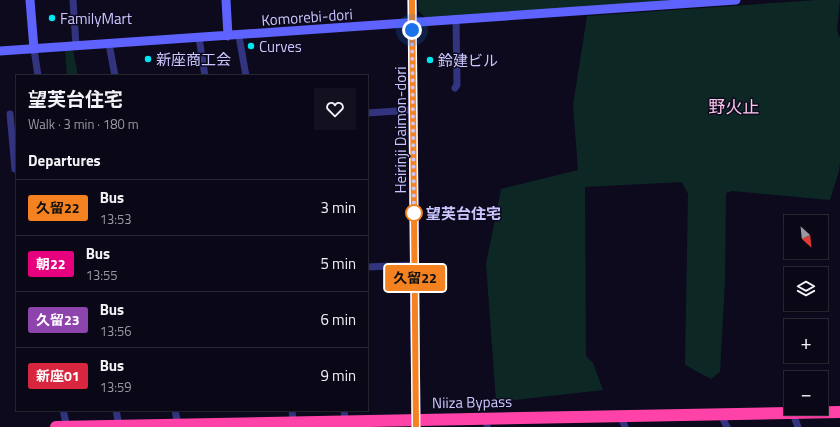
<!DOCTYPE html>
<html lang="en">
<head>
<meta charset="utf-8">
<style>
	body { margin:0; font-family:"Titillium Web","Noto Sans JP",sans-serif; background:#13111f; color:#f1f3f6; height:100vh; display:flex; flex-direction:column; font-size:15px; white-space:nowrap }
	* { box-sizing:border-box; margin:0 }
	p { font-size:13px; color:#999aa1 }
	.icon { flex:none; width:22px; height:22px; fill:none; stroke:currentColor; stroke-width:2; stroke-linecap:round; stroke-linejoin:round }
	.map { position:relative; flex:1; overflow:hidden }
	.drawer { position:absolute; left:16px; top:75px; width:352px; height:336px; display:flex; flex-direction:column; background:#0a0816; border-radius:0px; box-shadow:0 1px 3px #0004,0 0 0 1px #2a2935 }
	.drawer>* { flex:none }
	.badge { padding:0 8px; border-radius:3px; font-size:14px; line-height:26px }
	.needle { width:26px; rotate:153deg }
	.controls { position:absolute; left:784px; top:215px; display:grid; gap:8px }
	.controls a { display:grid; place-items:center; width:44px; height:44px; border-radius:0px; background:#0a0816; box-shadow:0 1px 3px #0004,0 0 0 1px #2a2935; font-size:20px }
	.you { position:absolute; width:20px; height:20px; margin:-10px; border:3px solid #fff; border-radius:50%; background:#1a73e8; box-shadow:0 0 0 6px #1a73e833 }
	.map>.badge { position:absolute; translate:-50% -50%; box-shadow:0 0 0 2px #fff }
	h2 { padding:0 12px; font-size:15px; line-height:36px }
	.round { display:grid; place-items:center; flex:none; width:42px; height:42px; border-radius:0px; background:#13111f }
	.summary { display:flex; align-items:center; justify-content:space-between; height:68px; padding:0 12px }
	h1 { font-size:19px; font-weight:700; line-height:30px }
	ul { padding:0; list-style:none }
	li { display:flex; align-items:center; gap:12px; height:56px; padding:0 12px; border-top:1px solid #2a2935 }
	li div { flex:1 }
	li b { display:block; font-size:15px }
	li em { font-style:normal }
	li .badge { min-width:44px; font-weight:700; text-align:center }
	.map>svg:first-child { display:block }
	.green { fill:#0d2725 }
	.lines { fill:none; stroke-linecap:round; stroke-linejoin:round }
	.street { stroke:#32347f; stroke-width:7 }
	.secondary { stroke:#5e63ff; stroke-width:9 }
	.highway { stroke:#ff42a7; stroke-width:12 }
	.line-casing { stroke:#fff; stroke-width:9 }
	.line { stroke:#f58220; stroke-width:6 }
	.walk { stroke:#cac7ff; stroke-width:4; stroke-dasharray:0 7.2 }
	.poi-dot { fill:#00e7f2; stroke:#0d0a1d; stroke-width:1.5 }
	.stop-dot { fill:#fff; stroke:#f58220; stroke-width:2 }
	.labels { text-anchor:middle; dominant-baseline:central; stroke-width:3; stroke-linejoin:round; paint-order:stroke }
	.street-label { font-size:15px; fill:#cac7ff; stroke:#0d0a1d }
	.poi-label { font-size:15px; fill:#cac7ff; stroke:#0d0a1d; text-anchor:start }
	.stop-label { font-size:15px; font-weight:bold; fill:#cac7ff; stroke:#0d0a1d; text-anchor:start }
	.quarter-label { font-size:17px; fill:#ffc9ee; stroke:#0d0a1d }
</style>
</head>
<body>
<div class="map">
<svg width="840" height="427" viewBox="0 0 840 427">
	<rect width="100%" height="100%" fill="#0d0a1d"/>
	<!-- green -->
	<path class="green" d="M 418,0 L 707,0 L 426,18 L 418,11 Z
		M 817,0 L 840,0 L 837,30 L 840,38 L 840,162 L 839,171 L 830,200 L 732,191 L 726,193 L 725,281 L 720,372 L 711,379 L 685,365 L 688,194 L 682,182 L 585,187 L 586,356 L 593,363 L 603,390 L 496,402 L 486,264 L 501,189 L 578,170 L 573,105 L 587,16 Z
		M 65,50 L 73,50 L 78,76 L 67,76 Z"/>
	<g class="lines">
		<!-- street -->
		<path class="street" d="M 73,0 L 76,46
			M 239,36 L 246,76
			M 199,38 L 205,76
			M 109,44 L 115,76
			M 34,49 L 38,76
			M 455,88 L 457,85 L 456,19
			M 367,113 L 413,110
			M 10,114 L 15,169 L 17,169
			M 367,267 L 415,265
			M 63,410 L 67,427
			M 116,410 L 119,426
			M 175,410 L 178,425
			M 292,410 L 293,421
			M 344,410 L 345,421
			M 723,419 L 727,427
			M 795,419 L 798,427
			M 623,422 L 625,427
			M 487,425 L 487,427"/>
		<!-- secondary -->
		<path class="secondary" d="M 30,0 L 34,49
			M 226,0 L 228,36
			M 412,0 L 416,427
			M 0,51 L 736,0"/>
		<!-- highway -->
		<path class="highway" d="M 56,427 L 840,412"/>
	</g>
	<g class="lines">
		<!-- line casing -->
		<g class="line-casing">
			<path id="line" d="M 412,0 L 416,427"/>
		</g>
		<!-- line -->
		<use href="#line" class="line"/>
		<!-- walk -->
		<path class="walk" d="M 412,30 L 414,213"/>
	</g>
	<!-- markers -->
	<g class="poi-dot">
		<circle cx="52" cy="18" r="4"/>
		<circle cx="251" cy="46" r="4"/>
		<circle cx="148" cy="59" r="4"/>
		<circle cx="430" cy="60" r="4"/>
	</g>
	<circle class="stop-dot" cx="414" cy="213" r="8"/>
	<g class="labels">
		<!-- street labels -->
		<g class="street-label">
			<text transform="translate(307 17) rotate(-4)">Komorebi-dori</text>
			<text transform="translate(400 130) rotate(-90)">Heirinji Daimon-dori</text>
			<text transform="translate(472 402) rotate(-1)">Niiza Bypass</text>
		</g>
		<!-- poi labels -->
		<g class="poi-label">
			<text x="60" y="18">FamilyMart</text>
			<text x="259" y="46">Curves</text>
			<text x="156" y="59">新座商工会</text>
			<text x="438" y="60">鈴建ビル</text>
		</g>
		<!-- stop labels -->
		<g class="stop-label">
			<text x="426" y="213">望芙台住宅</text>
		</g>
		<!-- quarter labels -->
		<g class="quarter-label">
			<text x="734" y="107">野火止</text>
		</g>
	</g>
</svg>
<div class="controls">
<a><svg class="needle" viewBox="-14 -14 28 28"><path d="M0-13l5 13h-10z" fill="#e53935"/><path d="M0 13l5-13h-10z" fill="#999aa1"/></svg></a>
<a><svg class="icon" aria-label="layers" viewBox="0 0 24 24"><path d="M12 4l9 5-9 5-9-5zM3 14l9 5 9-5"/></svg></a>
<a>+</a>
<a>−</a>
</div>
<div class="you" style="left:412px;top:30px"></div>
<b class="badge" style="left:415px;top:278px;background:#f58220;color:#111">久留22</b>
<section class="drawer">
<div class="summary"><div><h1>望芙台住宅</h1><p>Walk · 3 min · 180 m</p></div><a class="round"><svg class="icon" aria-label="heart" viewBox="0 0 24 24"><path d="M12 20l-8-8c-3-5 5-10 8-4 3-6 11-1 8 4z"/></svg></a></div>
<h2>Departures</h2>
<ul>
<li><span class="badge" style="background:#f58220;color:#111">久留22</span><div><b>Bus</b><p>13:53</p></div><em>3 min</em></li>
<li><span class="badge" style="background:#e6007e;color:#fff">朝22</span><div><b>Bus</b><p>13:55</p></div><em>5 min</em></li>
<li><span class="badge" style="background:#8e44ad;color:#fff">久留23</span><div><b>Bus</b><p>13:56</p></div><em>6 min</em></li>
<li><span class="badge" style="background:#d7263d;color:#fff">新座01</span><div><b>Bus</b><p>13:59</p></div><em>9 min</em></li>
</ul>
</section>
</div>
</body>
</html>
